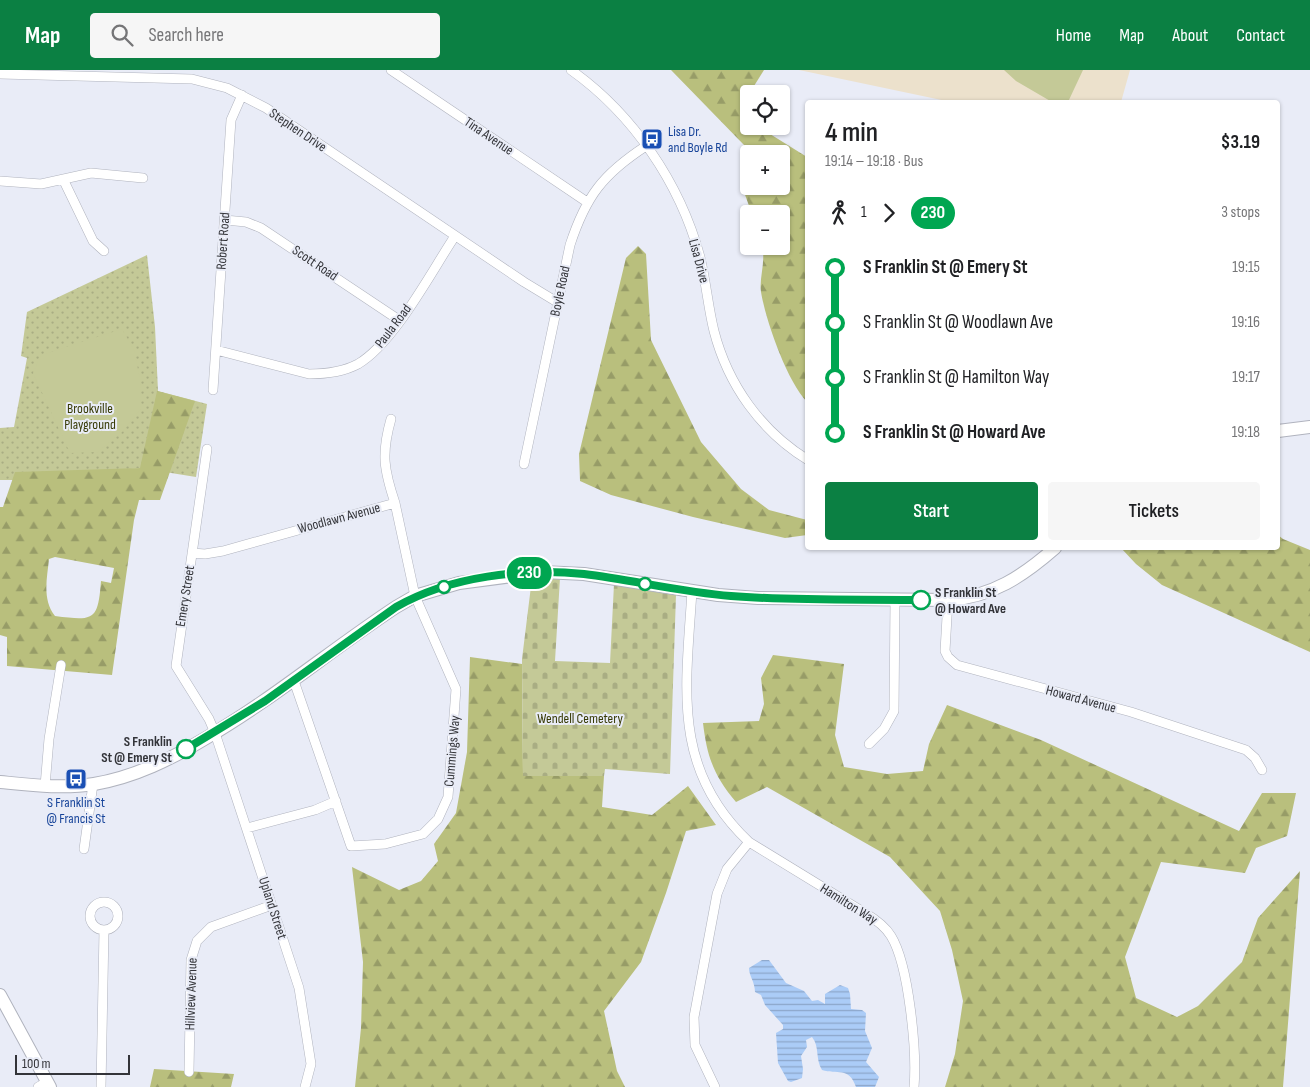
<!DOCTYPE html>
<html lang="en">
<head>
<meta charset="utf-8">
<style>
	body { margin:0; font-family:"Sofia Sans Condensed",sans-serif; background:#f6f6f6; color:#202124; height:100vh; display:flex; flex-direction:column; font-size:19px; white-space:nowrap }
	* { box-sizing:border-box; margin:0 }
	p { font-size:16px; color:#757577 }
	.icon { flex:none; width:28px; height:28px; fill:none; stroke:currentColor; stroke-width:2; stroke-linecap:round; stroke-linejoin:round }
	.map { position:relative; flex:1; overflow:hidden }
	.details { position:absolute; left:805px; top:30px; width:475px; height:450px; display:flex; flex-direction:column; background:#fff; border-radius:5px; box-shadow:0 1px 4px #0004 }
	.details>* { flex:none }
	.badge { padding:0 10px; border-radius:16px; font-size:18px; line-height:32px }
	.fabs { position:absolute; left:740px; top:15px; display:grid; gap:10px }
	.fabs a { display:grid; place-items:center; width:50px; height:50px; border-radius:5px; background:#fff; box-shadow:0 1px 4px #0004; font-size:25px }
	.scale { position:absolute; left:15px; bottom:12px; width:115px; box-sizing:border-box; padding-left:5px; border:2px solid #333439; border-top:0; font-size:14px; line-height:18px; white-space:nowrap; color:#333439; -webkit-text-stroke:4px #e9ecf7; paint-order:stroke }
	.map>.badge { position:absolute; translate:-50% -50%; box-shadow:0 0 0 2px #fff }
	.legs { display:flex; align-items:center; gap:8px; height:55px; padding:0 20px; font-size:16px }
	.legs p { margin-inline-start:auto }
	.overview { display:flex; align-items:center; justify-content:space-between; height:85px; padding:0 20px }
	h1 { font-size:28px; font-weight:600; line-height:38px }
	.cta { display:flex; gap:10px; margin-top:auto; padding:10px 20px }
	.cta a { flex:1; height:58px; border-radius:5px; background:#0b8043; color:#fff; font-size:20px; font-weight:600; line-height:58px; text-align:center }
	.cta a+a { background:#f6f6f6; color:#202124 }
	ul { padding:0 20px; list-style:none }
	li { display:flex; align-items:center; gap:18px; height:55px; font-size:19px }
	li i { display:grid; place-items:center; width:8px; height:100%; margin:0 6px; background:currentColor }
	li i::after { content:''; width:12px; height:12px; margin:-6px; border:4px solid; border-radius:50%; background:#fff }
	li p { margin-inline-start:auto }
	li:first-child i { background:linear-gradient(#0000 50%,currentColor 0) }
	li:last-child i { background:linear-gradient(currentColor 50%,#0000 0) }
	header { display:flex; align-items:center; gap:30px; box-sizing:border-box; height:70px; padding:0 25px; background:#0b8043; color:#fff }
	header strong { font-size:24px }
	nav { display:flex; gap:28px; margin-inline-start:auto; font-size:18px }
	.search { width:350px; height:45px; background:#f6f6f6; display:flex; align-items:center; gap:12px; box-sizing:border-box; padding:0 18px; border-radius:5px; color:#757577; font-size:19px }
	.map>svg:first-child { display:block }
	.education { fill:#ece1cc }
	.grass { fill:url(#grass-dots) }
	.forest { fill:url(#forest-firs); fill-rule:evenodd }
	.cemetery { fill:url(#cemetery-stones) }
	.pitch { fill:#c4c997 }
	.water { fill:url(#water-rules) }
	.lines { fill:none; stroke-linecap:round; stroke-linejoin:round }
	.minor-casing { stroke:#b0b3be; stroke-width:10 }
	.secondary-casing { stroke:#b0b3be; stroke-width:14 }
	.minor { stroke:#fff; stroke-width:9 }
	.secondary { stroke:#fff; stroke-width:12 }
	.line-1-casing { stroke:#fff; stroke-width:11 }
	.line-1 { stroke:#00a651; stroke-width:8 }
	.stop-1-dot { fill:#fff; stroke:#00a651; stroke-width:2.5 }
	.labels { text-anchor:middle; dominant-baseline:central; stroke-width:4; stroke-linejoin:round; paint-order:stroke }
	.street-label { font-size:14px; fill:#333439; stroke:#e9ecf7 }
	.transit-label { font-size:14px; fill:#164399; stroke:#e9ecf7; text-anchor:start }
	.park-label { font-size:14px; fill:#373a05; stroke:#e9ecf7 }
	.stop-label { font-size:14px; font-weight:bold; fill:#333439; stroke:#e9ecf7; text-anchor:start }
</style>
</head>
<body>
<header>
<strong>Map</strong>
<div class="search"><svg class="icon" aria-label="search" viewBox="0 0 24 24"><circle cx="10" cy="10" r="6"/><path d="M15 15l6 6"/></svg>Search here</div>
<nav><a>Home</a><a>Map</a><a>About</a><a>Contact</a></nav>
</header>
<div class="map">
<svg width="1310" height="1017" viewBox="0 0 1310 1017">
	<defs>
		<pattern id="grass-dots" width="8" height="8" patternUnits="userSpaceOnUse" patternTransform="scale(1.25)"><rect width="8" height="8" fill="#c4c997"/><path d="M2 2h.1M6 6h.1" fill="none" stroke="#a9ad83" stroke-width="1.8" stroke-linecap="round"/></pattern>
		<pattern id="forest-firs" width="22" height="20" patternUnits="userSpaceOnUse" patternTransform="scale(1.25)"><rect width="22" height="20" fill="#b9bf7d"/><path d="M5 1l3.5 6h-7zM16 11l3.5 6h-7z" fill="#979c67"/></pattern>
		<pattern id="cemetery-stones" width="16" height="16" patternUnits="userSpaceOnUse" patternTransform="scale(1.25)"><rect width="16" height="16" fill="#c4c997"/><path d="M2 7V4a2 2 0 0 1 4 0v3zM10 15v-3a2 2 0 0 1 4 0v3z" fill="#a9ad83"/></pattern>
		<pattern id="water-rules" width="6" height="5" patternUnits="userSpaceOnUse" patternTransform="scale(1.25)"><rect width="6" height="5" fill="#abccf7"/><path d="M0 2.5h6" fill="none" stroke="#8ca6c9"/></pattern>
	</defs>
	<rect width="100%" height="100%" fill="#e9ecf7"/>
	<!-- education -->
	<path class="education" d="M 799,0 L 1130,0 L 1121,32 L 951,32 Z"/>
	<!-- grass -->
	<path class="grass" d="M 147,185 L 155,257 L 158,321 L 207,334 L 196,407 L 140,398 L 21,410 L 0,410 L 0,358 L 14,357 L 27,288 L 21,286 L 27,242 Z"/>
	<!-- forest -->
	<path class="forest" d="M 671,0 L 764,0 L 749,24 L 746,40 L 749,45 L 749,56 L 757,56 L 807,87 L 807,332 C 787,311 766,252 761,222 C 759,207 766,192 762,176 L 781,176 L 781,144 L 752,144 L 744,122 L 749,110 L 749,116 L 781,116 L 781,84 L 749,84 L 744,75 Z
		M 638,176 L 646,184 L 651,270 L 701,372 L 741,419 L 769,440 L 807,450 L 807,465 L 785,468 L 693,447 L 611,425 L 580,411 L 579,384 L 626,188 Z
		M 157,321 L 195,331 L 160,430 L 139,430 L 134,450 L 112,605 L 7,596 L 7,567 L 0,565 L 0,437 L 3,437 L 15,402 L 140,398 ZM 55,487 L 114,498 L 111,513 L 101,511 C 98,551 94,551 55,546 C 42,529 47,509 49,489 Z
		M 1278,465 L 1283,469 L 1310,480 L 1310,582 L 1162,515 L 1136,494 L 1121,478 L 1278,478 Z
		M 773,585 L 844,594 L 835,665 L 844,697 L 887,704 L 923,701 L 929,674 L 947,635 L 1041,670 L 1239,761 L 1262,723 L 1296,723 L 1287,766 L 1256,778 L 1245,803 L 1161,792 L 1125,887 L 1136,928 L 1177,947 L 1198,936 L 1242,892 L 1258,848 L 1300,801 L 1283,1017 L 945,1017 L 955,984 L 963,931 L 952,880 L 940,841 L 890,787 L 767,717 L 736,732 C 714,706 707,687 703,653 L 759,651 L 764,634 L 761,608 Z
		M 470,587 L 522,594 L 523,706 L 604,706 L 602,737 L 652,745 L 688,716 L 716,755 L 686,761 L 666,823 L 641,892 L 604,941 L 617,1001 L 625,1017 L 355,1017 L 361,958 L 363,892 L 352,797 L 399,820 L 421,811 L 438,791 L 434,774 L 456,743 L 467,682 Z
		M 154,999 L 234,1004 L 231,1017 L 150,1017 Z"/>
	<!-- cemetery -->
	<path class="cemetery" d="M 532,508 L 560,508 L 555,591 L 610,593 L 614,514 L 676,525 L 670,704 L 605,699 L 604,706 L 523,706 L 522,589 Z"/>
	<!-- pitch -->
	<path class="pitch" d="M 1004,0 L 1083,0 L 1068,32 L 1052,32 L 1016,11 Z
		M 122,259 L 134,280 L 141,314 L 140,340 L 122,362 L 98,382 L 70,383 L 33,303 L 41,285 Z"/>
	<!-- water -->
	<path class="water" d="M 762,890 L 769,890 L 786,913 L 804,921 L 812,931 L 818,930 L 825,934 L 825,924 L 840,915 L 848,918 L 850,924 L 851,939 L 862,940 L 866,943 L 865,961 L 872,978 L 866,992 L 879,1007 L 875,1017 L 856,1017 C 849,996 837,1005 822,1000 C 815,989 820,977 812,967 L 806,970 L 807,977 L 801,986 L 803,999 L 802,1008 L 791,1012 L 788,1011 L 778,993 L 776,963 L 783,959 L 783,955 L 765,935 L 761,925 L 755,922 C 755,912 749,906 749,898 Z"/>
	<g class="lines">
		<!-- minor casing -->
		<g class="minor-casing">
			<path id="minor" d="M 391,0 L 587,132
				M 571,0 C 633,44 680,113 700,187 C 706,211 708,237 714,261 C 728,315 761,361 808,390
				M 0,4 L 192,9 L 227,18 L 266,38 L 524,212 L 557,232
				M 63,109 L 93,171 L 104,181
				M 0,111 L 41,114 L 91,103 L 143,108
				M 225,150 L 246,152 L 261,158 L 399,250
				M 216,280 L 309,304 C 326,304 343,302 358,294 C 394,273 431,202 455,166
				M 213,320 L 231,50 L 242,25
				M 391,349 C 381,384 384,400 395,433
				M 207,379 L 176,596 L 209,649 L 215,663 L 299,918 L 311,994 L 305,1017
				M 524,394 L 570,175 C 586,126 603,104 646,76
				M 192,483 L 205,484 L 223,481 L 395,433 L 415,526 L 456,619 L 448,727 L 438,749 L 423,764 L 385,774 L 351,776 L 294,611
				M 692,521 C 686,617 671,699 749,772 L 727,799 L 717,824 L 694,947 L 695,975 L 715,1017
				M 948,530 L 945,581 L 948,587 L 957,595 L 1131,642 L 1246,680 L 1255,688 L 1262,700
				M 869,674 L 884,659 L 894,641 L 895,530
				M 45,716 L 49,669 L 61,595
				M 247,758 L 315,740 L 336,731
				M 749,772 L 865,843 C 875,849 885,856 891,866 C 909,895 917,982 914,1017
				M 84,779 L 93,714
				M90 846a14 14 0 1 1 28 0a14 14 0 1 1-28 0Z
				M 189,1002 L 191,890 L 197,871 L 211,857 L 272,835
				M 38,1017 L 47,1012
				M 101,1017 L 104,860"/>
		</g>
		<!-- secondary casing -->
		<g class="secondary-casing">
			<path id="secondary" d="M 1278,361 L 1310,357
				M 0,712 C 31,715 63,719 94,714 C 135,707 171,689 206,668 C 273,629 332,579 396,537 L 415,526 L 459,513 L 543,502 L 584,504 L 718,525 L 758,528 L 948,530 C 992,527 1023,506 1055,478
				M 0,925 L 50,1017"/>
		</g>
		<!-- minor -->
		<use href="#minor" class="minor"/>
		<!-- secondary -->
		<use href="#secondary" class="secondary"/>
	</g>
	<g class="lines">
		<!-- line-1 casing -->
		<g class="line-1-casing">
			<path id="line-1" d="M 186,679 L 265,631 L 396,537 C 450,506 523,498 584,504 C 633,510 681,522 731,526 C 794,531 857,529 921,530"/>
		</g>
		<!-- line-1 -->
		<use href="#line-1" class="line-1"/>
	</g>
	<!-- icons -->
	<defs>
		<g id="bus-square" transform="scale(1.125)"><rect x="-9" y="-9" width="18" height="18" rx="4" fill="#1a4fb4" stroke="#e9ecf7"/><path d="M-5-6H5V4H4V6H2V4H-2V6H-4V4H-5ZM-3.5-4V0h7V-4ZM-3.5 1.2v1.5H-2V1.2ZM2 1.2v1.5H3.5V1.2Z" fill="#fff"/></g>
	</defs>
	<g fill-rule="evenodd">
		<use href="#bus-square" x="652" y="69"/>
		<use href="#bus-square" x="76" y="709"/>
	</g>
	<!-- markers -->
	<g class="stop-1-dot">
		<circle cx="645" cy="514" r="6"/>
		<circle cx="444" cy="517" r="6"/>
		<circle cx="921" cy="530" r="9"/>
		<circle cx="186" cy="679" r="9"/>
	</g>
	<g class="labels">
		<!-- street labels -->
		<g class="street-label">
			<text transform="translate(298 60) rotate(34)">Stephen Drive</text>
			<text transform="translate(489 66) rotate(34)">Tina Avenue</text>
			<text transform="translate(223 171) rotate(-86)">Robert Road</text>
			<text transform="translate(699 191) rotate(75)">Lisa Drive</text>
			<text transform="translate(315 193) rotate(34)">Scott Road</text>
			<text transform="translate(560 221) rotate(-78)">Boyle Road</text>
			<text transform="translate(393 256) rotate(-53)">Paula Road</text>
			<text transform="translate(339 448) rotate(-15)">Woodlawn Avenue</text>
			<text transform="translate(185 526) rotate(-81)">Emery Street</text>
			<text transform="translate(1081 629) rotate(15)">Howard Avenue</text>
			<text transform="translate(452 681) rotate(-85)">Cummings Way</text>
			<text transform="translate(849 834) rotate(32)">Hamilton Way</text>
			<text transform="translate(273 838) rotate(72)">Upland Street</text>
			<text transform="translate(191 924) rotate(-88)">Hillview Avenue</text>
		</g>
		<!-- transit labels -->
		<g class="transit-label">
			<text x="668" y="61">Lisa Dr.<tspan x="668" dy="16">and Boyle Rd</tspan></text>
			<text x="76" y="732" text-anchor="middle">S Franklin St<tspan x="76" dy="16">@ Francis St</tspan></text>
		</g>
		<!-- park labels -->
		<g class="park-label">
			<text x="90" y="338">Brookville<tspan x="90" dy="16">Playground</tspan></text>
			<text x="580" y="648">Wendell Cemetery</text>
		</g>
		<!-- stop labels -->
		<g class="stop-label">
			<text x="935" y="522">S Franklin St<tspan x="935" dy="16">@ Howard Ave</tspan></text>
			<text x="172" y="671" text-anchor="end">S Franklin<tspan x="172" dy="16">St @ Emery St</tspan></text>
		</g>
	</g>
</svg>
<div class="fabs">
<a><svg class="icon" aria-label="locate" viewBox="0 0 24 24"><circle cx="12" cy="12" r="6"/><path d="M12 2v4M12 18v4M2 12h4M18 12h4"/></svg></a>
<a>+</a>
<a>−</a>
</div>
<div class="scale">100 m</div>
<b class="badge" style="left:529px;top:503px;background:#00a651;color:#fff">230</b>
<section class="details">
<div class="overview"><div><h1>4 min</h1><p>19:14 – 19:18 · Bus</p></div><b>$3.19</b></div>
<div class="legs"><svg class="icon" aria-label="walk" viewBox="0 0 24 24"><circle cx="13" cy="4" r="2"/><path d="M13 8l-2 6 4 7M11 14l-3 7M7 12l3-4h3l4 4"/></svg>1<svg class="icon" aria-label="forward" viewBox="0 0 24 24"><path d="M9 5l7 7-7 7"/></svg><b class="badge" style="background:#00a651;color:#fff">230</b><p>3 stops</p></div>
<ul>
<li><i style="color:#00a651"></i><b>S Franklin St @ Emery St</b><p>19:15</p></li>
<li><i style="color:#00a651"></i><span>S Franklin St @ Woodlawn Ave</span><p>19:16</p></li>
<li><i style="color:#00a651"></i><span>S Franklin St @ Hamilton Way</span><p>19:17</p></li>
<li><i style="color:#00a651"></i><b>S Franklin St @ Howard Ave</b><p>19:18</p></li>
</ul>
<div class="cta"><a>Start</a><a>Tickets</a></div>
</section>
</div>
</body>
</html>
